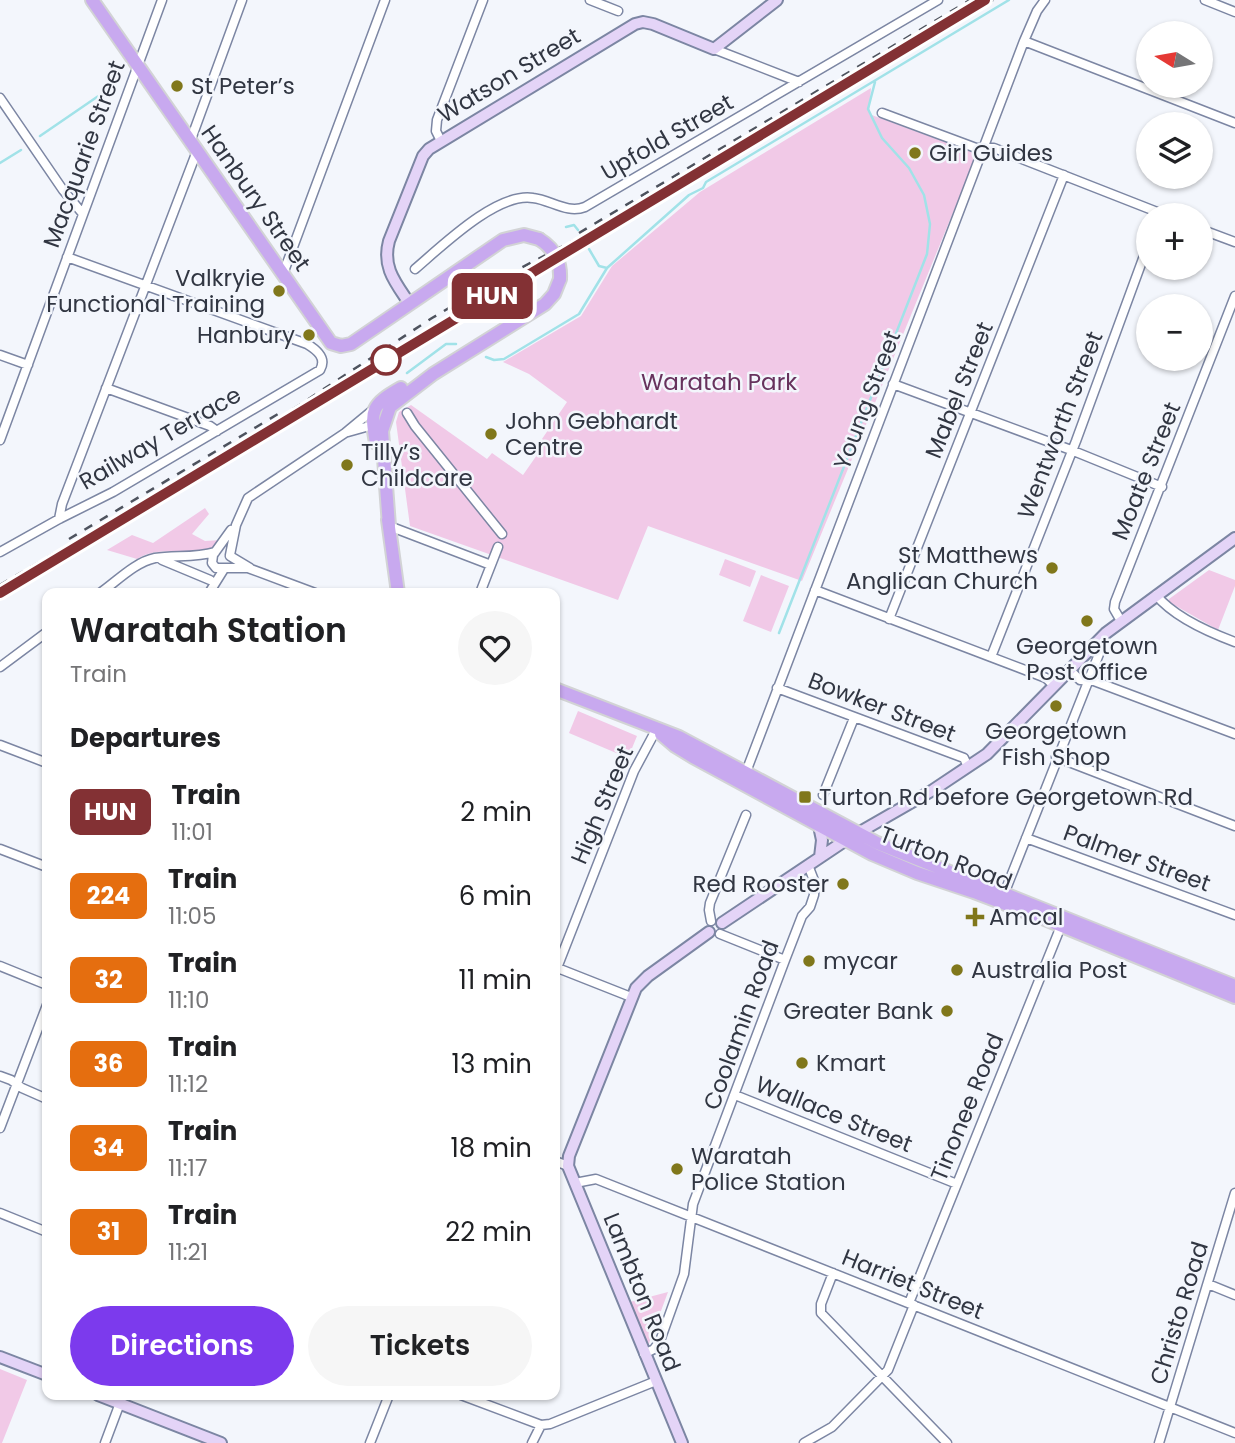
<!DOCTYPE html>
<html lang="en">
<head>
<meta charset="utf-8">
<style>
	body { margin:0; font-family:Poppins,sans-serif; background:#f6f6f6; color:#202124; height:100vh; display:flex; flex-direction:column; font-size:26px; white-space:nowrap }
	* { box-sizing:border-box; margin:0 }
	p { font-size:23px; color:#757577 }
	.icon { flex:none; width:38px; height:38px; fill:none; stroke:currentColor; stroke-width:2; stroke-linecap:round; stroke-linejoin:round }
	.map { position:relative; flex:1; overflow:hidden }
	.side { position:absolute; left:42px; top:588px; width:518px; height:812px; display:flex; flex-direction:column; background:#fff; border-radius:14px; box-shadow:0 2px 5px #0004 }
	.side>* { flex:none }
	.badge { padding:0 14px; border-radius:10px; font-size:24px; line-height:46px }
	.needle { width:46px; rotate:281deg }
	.fabs { position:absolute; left:1136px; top:21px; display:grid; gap:14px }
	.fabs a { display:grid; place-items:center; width:77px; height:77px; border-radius:50%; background:#fff; box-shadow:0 2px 5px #0004; font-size:35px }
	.map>.badge { position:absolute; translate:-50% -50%; box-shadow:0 0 0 4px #fff }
	h2 { padding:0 28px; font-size:26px; line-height:63px }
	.round { display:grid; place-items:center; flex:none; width:74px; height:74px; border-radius:37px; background:#f6f6f6 }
	.overview { display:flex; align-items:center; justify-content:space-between; height:119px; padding:0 28px }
	h1 { font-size:33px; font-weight:600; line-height:52px }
	.cta { display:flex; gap:14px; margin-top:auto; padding:14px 28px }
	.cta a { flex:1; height:80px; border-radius:42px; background:#7c3aed; color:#fff; font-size:28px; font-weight:600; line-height:80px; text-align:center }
	.cta a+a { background:#f6f6f6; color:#202124 }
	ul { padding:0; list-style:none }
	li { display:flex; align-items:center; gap:21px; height:84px; padding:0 28px }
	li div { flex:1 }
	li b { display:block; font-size:26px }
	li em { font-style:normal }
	li .badge { min-width:77px; font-weight:700; text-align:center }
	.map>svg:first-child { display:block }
	.green { fill:#f1c9e7 }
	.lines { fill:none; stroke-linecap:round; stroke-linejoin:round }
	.stream { stroke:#a1e2e8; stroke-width:2.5 }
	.street-casing { stroke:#7c86a3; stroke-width:11 }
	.secondary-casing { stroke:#7c86a3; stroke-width:14 }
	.primary-casing { stroke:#d2d3d5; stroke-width:16 }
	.street { stroke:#fff; stroke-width:8 }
	.secondary { stroke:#e4d4f7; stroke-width:10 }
	.primary { stroke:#c8a9ef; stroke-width:12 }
	.rail { stroke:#4e535e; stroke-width:2.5; stroke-dasharray:9 9; stroke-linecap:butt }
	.primary-bridge-casing { stroke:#d2d3d5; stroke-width:16; stroke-linecap:butt }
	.primary-bridge { stroke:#c8a9ef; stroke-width:12 }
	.line-casing { stroke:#fff; stroke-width:16 }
	.line { stroke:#833134; stroke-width:10 }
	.poi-dot { fill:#80771b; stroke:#f3f6fc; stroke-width:2.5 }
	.stop-dot { fill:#fff; stroke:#833134; stroke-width:3.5 }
	.labels { text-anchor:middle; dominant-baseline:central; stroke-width:5; stroke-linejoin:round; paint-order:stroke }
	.street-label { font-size:23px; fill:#313642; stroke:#f3f6fc }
	.poi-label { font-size:23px; fill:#313642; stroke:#f3f6fc; text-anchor:start }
	.park-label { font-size:23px; fill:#67325d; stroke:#f3f6fc }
</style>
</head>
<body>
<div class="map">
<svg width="1235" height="1443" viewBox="0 0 1235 1443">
	<rect width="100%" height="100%" fill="#f3f6fc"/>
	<!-- green -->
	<path class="green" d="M 871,88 L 869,114 L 977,154 L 802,581 L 648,526 L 618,600 L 410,526 L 396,422 L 399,412 L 411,405 L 487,459 L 492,453 L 523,475 L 546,442 L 542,439 L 567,402 L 529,374 L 503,362 L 581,316 L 612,266 L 700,192 Z
		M 205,508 L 209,514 L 192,534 L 205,541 L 222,540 C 199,564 163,541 137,559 L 107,550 L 132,535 L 153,543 Z
		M 725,559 L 756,571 L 750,587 L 719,575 Z
		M 1209,570 L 1235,580 L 1235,586 L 1218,630 L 1169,602 L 1169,599 Z
		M 761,575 L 789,586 L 771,632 L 743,621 Z
		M 578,711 L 637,736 L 628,758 L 569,733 Z
		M 668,1292 L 648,1346 L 630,1302 Z
		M 0,1369 L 27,1380 L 2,1443 L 0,1443 Z"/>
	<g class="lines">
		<!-- stream -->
		<path class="stream" d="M 40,136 L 113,86
			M 0,163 L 21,150
			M 566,227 L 574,225 L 578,230
			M 589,249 L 599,266 L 607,268
			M 486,357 L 494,360 L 504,359 L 579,314 L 607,268 L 689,195 L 703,188 L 706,182 L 1009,0
			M 407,373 L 446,344 L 456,344
			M 779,633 L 927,254 L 930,224 L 924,195 L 909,168 L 882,138 L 868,109 L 875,82"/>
		<!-- street casing -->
		<g class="street-casing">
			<path id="street" d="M 590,0 L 618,11
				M 1205,0 L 1235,12
				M 1024,41 L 1235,123
				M 714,49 L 799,82
				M 0,98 L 63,190 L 83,214
				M 882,113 L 976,148 L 994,148 L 1165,215
				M 441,141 L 436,131 L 437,120 L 483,0
				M 190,142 L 242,0
				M 1200,229 L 1235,242
				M 415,269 C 442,246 497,192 533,198 C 551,200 567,214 585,207 L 938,0
				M 283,274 L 385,0
				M 0,355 L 28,365
				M 893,384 L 1071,450 L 1162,487
				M 106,388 L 210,426 L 217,431
				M 407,413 L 415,426 L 502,534
				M 348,432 L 373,425
				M 0,440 L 162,0
				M 59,519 L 62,504 L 197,151
				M 389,526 L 491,565
				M 231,530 L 213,555 L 212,563 L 216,568 L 248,568 L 315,593
				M 0,552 L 59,519 L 113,492 L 320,370 C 327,358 317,350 307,344 L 67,257
				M 230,555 L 236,525 L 248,498 L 345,433 L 374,409
				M 230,556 L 250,568
				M 162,560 L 210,580
				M 815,590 L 1033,673 L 1046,678 L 1053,685
				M 100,593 C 116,582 135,562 155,558 C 175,555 195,558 215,552
				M 209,593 L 224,569
				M 480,593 L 498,547
				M 1156,595 C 1174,617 1208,632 1235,642
				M 889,619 L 1064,175
				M 1121,621 L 1114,609 L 1115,602 L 1235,296
				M 991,657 L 1076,441 L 1148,245
				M 0,667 L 47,632
				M 1069,669 L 1080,680 L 1094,681 L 1235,734
				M 777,688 L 964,758 L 968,767
				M 0,745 L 47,763
				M 1056,757 L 1235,826
				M 746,772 L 1024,41 L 1037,11 L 1045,0
				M 823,795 L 854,718
				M 1026,838 L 1235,915
				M 0,849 L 47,867
				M 1004,894 L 1101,649 L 1101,638
				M 711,921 L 709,910 L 710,903 L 746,815
				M 720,934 L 785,960
				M 0,966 L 47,985
				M 555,967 L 631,997
				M 555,973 L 634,771 L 656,730
				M 0,1076 L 11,1080 L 22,1088 L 47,1099
				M 735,1095 L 957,1184
				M 0,1128 L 47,1005
				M 555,1161 L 568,1166
				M 575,1183 L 596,1179 L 1235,1433
				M 0,1213 L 47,1232
				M 833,1273 L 821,1304 L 821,1313 L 947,1443
				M 1208,1284 L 1235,1295
				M 909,1303 L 1061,926
				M 644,1354 L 654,1349 L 660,1341 L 684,1274 L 693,1204 L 785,960 L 802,916 L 810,907 L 814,895 L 815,883 L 808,865
				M 461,1395 L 541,1425 L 550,1424 L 656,1381
				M 105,1443 L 123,1395
				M 370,1443 L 389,1395
				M 532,1443 L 541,1425
				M 804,1443 L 832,1427 L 888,1370 L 914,1305
				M 1159,1443 L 1235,1193"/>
		</g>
		<!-- secondary casing -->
		<g class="secondary-casing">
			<path id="secondary" d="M 409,303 C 395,282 382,267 389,241 L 423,156 L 429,149 L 635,24 L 643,22 L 653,24 L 714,49 L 777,0
				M 819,826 L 822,840 L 820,857
				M 722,923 L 846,840 L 933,790 L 987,754 L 1106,633 L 1235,538
				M 0,1357 L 47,1375
				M 98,1395 L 221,1443
				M 682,1443 L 568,1166 L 569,1156 L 636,988 L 648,976 L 709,932"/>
		</g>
		<!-- primary casing -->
		<g class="primary-casing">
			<path id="primary" d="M 92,0 L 331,343 L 341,346 L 351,344 L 503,240 L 524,235 L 539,239
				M 376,443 C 370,410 371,405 401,388
				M 388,520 L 398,593
				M 389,526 L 382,431 L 390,407 L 433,374 L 545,304 L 554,294 L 560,279
				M 555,689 L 679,737 L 877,843 L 1235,986
				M 661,734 L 675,746 L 693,757 L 872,854 L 917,873 L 974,892 L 1045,919 L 1235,997"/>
		</g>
		<!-- street -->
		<use href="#street" class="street"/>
		<!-- secondary -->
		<use href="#secondary" class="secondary"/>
		<!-- primary -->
		<use href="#primary" class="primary"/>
		<!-- rail -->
		<path class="rail" d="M 579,233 L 970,0
			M 278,419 L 432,318 L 490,284 L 590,232
			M 69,539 L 283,411
			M 0,585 L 80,538
			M 0,598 L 993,0"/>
		<!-- primary-bridge casing -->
		<g class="primary-bridge-casing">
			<path id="primary-bridge" d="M 539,239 C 554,248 561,261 560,279"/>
		</g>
		<!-- primary-bridge -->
		<use href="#primary-bridge" class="primary-bridge"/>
	</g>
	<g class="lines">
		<!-- line casing -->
		<g class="line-casing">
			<path id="line" d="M 0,593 L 985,0"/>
		</g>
		<!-- line -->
		<use href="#line" class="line"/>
	</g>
	<!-- markers -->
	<g class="poi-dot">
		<circle cx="177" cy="86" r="7"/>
		<circle cx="915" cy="153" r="7"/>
		<circle cx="279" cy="291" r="7"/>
		<circle cx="309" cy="335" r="7"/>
		<circle cx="491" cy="434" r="7"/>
		<circle cx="347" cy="465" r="7"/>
		<circle cx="1052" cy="568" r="7"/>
		<circle cx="1087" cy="621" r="7"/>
		<circle cx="1056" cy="706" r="7"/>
		<rect x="798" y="790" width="14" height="14" rx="3.5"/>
		<circle cx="843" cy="884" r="7"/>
		<path d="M971.5 906.5h7v7h7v7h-7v7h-7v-7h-7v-7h7z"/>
		<circle cx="809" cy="961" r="7"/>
		<circle cx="957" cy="970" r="7"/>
		<circle cx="947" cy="1011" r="7"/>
		<circle cx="802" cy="1063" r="7"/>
		<circle cx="677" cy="1169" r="7"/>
	</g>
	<circle class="stop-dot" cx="386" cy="360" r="14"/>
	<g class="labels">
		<!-- street labels -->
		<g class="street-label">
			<text transform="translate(509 75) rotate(-31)">Watson Street</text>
			<text transform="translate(667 137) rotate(-30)">Upfold Street</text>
			<text transform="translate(84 154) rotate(-70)">Macquarie Street</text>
			<text transform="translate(256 198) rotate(55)">Hanbury Street</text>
			<text transform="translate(959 390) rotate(-68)">Mabel Street</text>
			<text transform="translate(867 400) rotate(-69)">Young Street</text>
			<text transform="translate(1060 425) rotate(-69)">Wentworth Street</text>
			<text transform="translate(160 438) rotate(-30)">Railway Terrace</text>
			<text transform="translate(1146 471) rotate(-68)">Moate Street</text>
			<text transform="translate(882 707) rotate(21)">Bowker Street</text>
			<text transform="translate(602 805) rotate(-67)">High Street</text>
			<text transform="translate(946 858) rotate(21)">Turton Road</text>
			<text transform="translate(1137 858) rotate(20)">Palmer Street</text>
			<text transform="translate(741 1025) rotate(-70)">Coolamin Road</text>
			<text transform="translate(967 1107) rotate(-68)">Tinonee Road</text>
			<text transform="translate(834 1114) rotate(22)">Wallace Street</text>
			<text transform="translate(913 1284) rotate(22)">Harriet Street</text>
			<text transform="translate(642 1292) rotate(68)">Lambton Road</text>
			<text transform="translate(1179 1313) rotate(-73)">Christo Road</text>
		</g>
		<!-- poi labels -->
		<g class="poi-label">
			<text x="191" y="86">St Peter’s</text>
			<text x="929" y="153">Girl Guides</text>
			<text x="265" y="278" text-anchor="end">Valkryie<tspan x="265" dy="26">Functional Training</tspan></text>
			<text x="295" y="335" text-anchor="end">Hanbury</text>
			<text x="505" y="421">John Gebhardt<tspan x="505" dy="26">Centre</tspan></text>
			<text x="361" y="452">Tilly’s<tspan x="361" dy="26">Childcare</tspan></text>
			<text x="1038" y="555" text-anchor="end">St Matthews<tspan x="1038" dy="26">Anglican Church</tspan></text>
			<text x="1087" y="646" text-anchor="middle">Georgetown<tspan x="1087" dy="26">Post Office</tspan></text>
			<text x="1056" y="731" text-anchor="middle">Georgetown<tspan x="1056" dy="26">Fish Shop</tspan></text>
			<text x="819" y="797">Turton Rd before Georgetown Rd</text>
			<text x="829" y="884" text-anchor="end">Red Rooster</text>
			<text x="989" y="917">Amcal</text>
			<text x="823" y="961">mycar</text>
			<text x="971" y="970">Australia Post</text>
			<text x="933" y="1011" text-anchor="end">Greater Bank</text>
			<text x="816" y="1063">Kmart</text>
			<text x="691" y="1156">Waratah<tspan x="691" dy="26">Police Station</tspan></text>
		</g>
		<!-- park labels -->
		<g class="park-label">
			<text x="719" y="382">Waratah Park</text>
		</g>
	</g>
</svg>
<div class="fabs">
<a><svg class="needle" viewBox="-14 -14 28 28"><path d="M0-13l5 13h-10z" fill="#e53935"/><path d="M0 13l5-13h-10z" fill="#757577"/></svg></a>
<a><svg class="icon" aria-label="layers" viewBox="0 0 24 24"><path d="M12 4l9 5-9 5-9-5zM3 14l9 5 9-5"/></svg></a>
<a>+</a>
<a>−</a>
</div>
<b class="badge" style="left:492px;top:296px;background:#833134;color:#fff">HUN</b>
<section class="side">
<div class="overview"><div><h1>Waratah Station</h1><p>Train</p></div><a class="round"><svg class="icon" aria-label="heart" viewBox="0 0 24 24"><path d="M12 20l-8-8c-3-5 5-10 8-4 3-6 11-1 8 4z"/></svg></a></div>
<h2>Departures</h2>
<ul>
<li><span class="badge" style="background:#833134;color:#fff">HUN</span><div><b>Train</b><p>11:01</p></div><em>2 min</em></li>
<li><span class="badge" style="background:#e56e0f;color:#fff">224</span><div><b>Train</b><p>11:05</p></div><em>6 min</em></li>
<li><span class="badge" style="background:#e56e0f;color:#fff">32</span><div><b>Train</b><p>11:10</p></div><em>11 min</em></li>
<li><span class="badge" style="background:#e56e0f;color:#fff">36</span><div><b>Train</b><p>11:12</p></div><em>13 min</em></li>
<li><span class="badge" style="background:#e56e0f;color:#fff">34</span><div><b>Train</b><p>11:17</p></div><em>18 min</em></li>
<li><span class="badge" style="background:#e56e0f;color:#fff">31</span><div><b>Train</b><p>11:21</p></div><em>22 min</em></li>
</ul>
<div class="cta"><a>Directions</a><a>Tickets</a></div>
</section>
</div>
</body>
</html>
